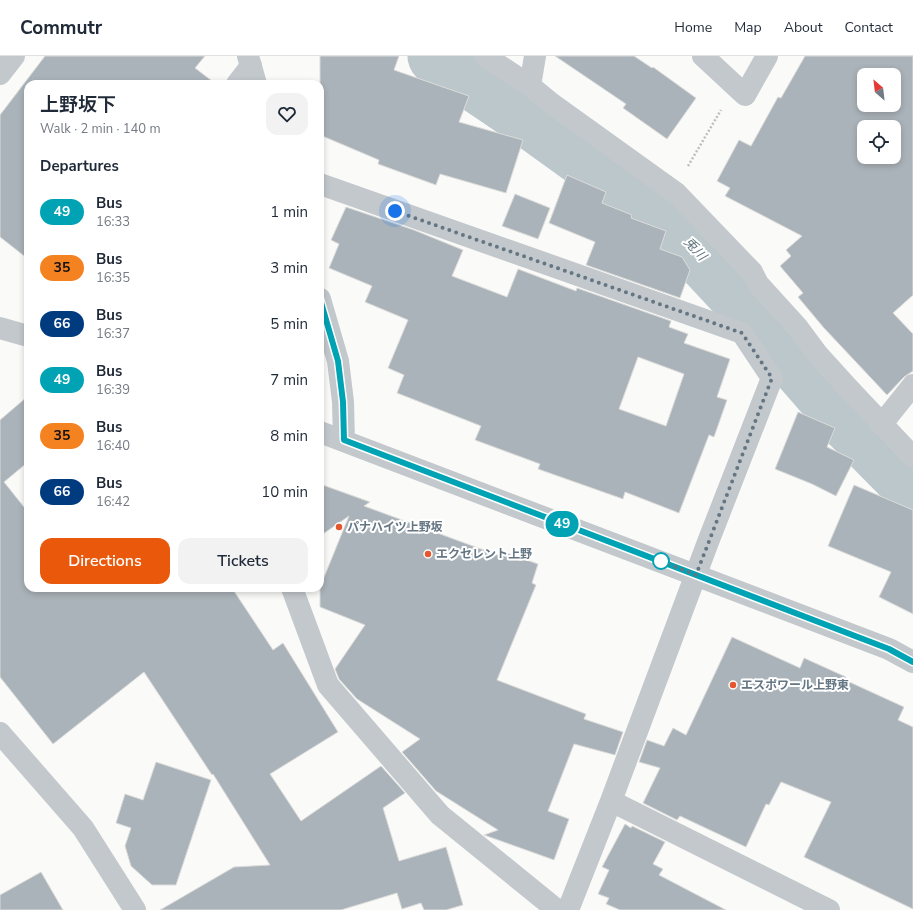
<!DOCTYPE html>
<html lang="en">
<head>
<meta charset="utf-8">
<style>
	body { margin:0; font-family:"Nunito Sans","Noto Sans JP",sans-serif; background:#f2f2f3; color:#1f2937; height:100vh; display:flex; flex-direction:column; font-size:15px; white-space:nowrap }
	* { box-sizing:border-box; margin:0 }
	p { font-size:13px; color:#747a83 }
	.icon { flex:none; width:22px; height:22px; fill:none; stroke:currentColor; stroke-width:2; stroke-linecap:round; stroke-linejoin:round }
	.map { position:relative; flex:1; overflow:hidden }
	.side { position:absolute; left:24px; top:24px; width:300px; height:512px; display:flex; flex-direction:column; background:#fff; border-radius:12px; box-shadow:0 2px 6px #0003 }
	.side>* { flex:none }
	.badge { padding:0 8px; border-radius:13px; font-size:14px; line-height:26px }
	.needle { width:26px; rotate:332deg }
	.controls { position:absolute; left:857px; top:12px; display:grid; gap:8px }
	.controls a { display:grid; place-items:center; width:44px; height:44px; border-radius:8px; background:#fff; box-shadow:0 2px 6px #0003; font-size:20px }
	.you { position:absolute; width:20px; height:20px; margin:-10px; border:3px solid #fff; border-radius:50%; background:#1a73e8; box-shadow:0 0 0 6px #1a73e833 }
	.map>.badge { position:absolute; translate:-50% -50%; box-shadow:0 0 0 2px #fff }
	h2 { padding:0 16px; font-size:15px; line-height:36px }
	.round { display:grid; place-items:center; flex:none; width:42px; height:42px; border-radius:12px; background:#f2f2f3 }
	.overview { display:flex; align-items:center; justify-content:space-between; height:68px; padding:0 16px }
	h1 { font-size:19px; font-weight:600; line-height:30px }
	.button { display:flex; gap:8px; margin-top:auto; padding:8px 16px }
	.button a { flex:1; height:46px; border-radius:12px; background:#ea580c; color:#fff; font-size:16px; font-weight:600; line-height:46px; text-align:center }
	.button a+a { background:#f2f2f3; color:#1f2937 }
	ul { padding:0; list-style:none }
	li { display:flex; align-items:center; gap:12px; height:56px; padding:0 16px }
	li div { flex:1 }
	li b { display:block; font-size:15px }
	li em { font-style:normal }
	li .badge { min-width:44px; font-weight:700; text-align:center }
	header { display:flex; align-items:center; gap:24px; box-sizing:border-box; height:56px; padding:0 20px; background:#fff; border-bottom:1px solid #e0e1e3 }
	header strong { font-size:19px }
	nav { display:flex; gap:22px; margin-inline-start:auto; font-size:14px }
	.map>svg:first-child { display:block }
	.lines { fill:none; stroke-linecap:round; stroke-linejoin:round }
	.river { stroke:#bbc7cb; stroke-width:59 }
	.building { fill:#aab3b9; stroke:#dcdcda; fill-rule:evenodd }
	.path { stroke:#bbbfc2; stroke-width:2.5; stroke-dasharray:2 2; stroke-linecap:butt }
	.minor { stroke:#c3c8cc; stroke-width:22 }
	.tertiary { stroke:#c3c8cc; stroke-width:22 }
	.line-casing { stroke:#fff; stroke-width:9 }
	.line { stroke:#00a3b4; stroke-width:6 }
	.walk { stroke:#657683; stroke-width:4; stroke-dasharray:0 7.2 }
	.poi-dot { fill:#e4572e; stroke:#fff; stroke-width:1.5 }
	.stop-dot { fill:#fff; stroke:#00a3b4; stroke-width:2 }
	.labels { text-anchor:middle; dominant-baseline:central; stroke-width:4; stroke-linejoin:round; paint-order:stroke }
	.poi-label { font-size:12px; font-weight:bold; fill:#657683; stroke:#fff; text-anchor:start }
	.water-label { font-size:13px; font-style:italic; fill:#60757c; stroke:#fff }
</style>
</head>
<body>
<header>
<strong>Commutr</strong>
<nav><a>Home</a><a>Map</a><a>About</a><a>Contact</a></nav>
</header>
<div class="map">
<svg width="913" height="854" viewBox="0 0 913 854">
	<rect width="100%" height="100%" fill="#fafaf8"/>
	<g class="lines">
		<!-- river -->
		<path class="river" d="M 437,0 L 539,69 L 654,152 L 665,161 L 737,238 L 849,366 L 913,431"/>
	</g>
	<!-- building -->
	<path class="building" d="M 45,0 L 205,0 L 195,12 L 216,28 L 28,28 L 28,203 L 0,181 L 0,59 Z
		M 320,0 L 399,0 L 394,14 L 469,40 L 459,66 L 523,84 L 506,137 L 440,118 L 436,129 L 378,108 L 379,104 L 320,79 Z
		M 555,0 L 634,0 L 652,12 L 653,11 L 696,42 L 667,83 L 623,52 L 626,48 Z
		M 805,0 L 913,0 L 913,239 L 893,257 L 913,278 L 913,315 L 904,321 L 887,339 L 824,272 L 798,241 L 803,237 L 780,210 L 791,200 L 786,194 L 802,180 L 725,140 L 730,132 L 717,125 L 739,84 L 751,90 L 778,41 L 781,42 ZM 864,19 L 894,19 L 894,49 L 864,49 ZM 864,71 L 894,71 L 894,101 L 864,101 Z
		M 567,119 L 606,136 L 602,147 L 632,159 L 631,162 L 666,175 L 660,193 L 682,201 L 690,214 L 680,242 L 586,209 L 595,186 L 549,167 Z
		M 515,138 L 550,152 L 538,183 L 502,170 Z
		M 346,151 L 414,174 L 463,194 L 452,220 L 507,241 L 518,213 L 576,235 L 577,232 L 671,265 L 669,271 L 688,278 L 684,287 L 730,303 L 717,341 L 727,344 L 714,381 L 709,379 L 679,457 L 625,436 L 623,443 L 538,413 L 540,408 L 475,384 L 481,370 L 397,337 L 404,319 L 388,312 L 408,264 L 365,246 L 372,230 L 329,212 L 339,188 L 331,184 ZM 638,301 L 684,318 L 666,370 L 619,353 Z
		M 28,340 L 28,406 L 4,426 L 28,456 L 28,532 L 232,532 L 273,594 L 283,587 L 338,676 L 270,718 L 301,765 L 381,710 L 405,737 L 383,752 L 399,805 L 446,791 L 463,849 L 446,854 L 424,854 L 421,847 L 402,853 L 397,837 L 341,854 L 160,854 L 234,811 L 270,809 L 213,718 L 212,719 L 144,616 L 53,688 L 0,621 L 0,364 Z
		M 798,356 L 835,372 L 827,391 L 854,404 L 836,440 L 812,428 L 775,413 Z
		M 320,428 L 370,446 L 364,450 L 500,500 L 501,495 L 538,508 L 532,527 L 536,529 L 497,624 L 586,658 L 584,663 L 623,676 L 615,699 L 574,688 L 548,755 L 569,763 L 554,804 L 484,779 L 498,774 L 436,735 L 402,696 L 420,683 L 357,643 L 339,623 L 335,613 L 365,569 L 320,551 L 320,531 L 349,460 L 320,480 Z
		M 854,429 L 913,454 L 913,558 L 879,541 L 891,516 L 828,490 Z
		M 732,581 L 800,612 L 804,602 L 846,621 L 845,624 L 904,651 L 898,664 L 913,671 L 913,853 L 804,801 L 831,746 L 781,726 L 769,749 L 766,748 L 746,791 L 680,760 L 677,764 L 643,747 L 660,712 L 639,706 L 647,684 L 664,690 L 673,672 L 686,679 Z
		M 156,706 L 211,724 L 176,829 L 152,829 L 131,810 L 125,790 L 131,772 L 116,767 L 125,738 L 143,744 Z
		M 625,768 L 631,772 L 632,770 L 665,786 L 653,808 L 663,813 L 659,819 L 726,854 L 620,854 L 606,848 L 609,842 L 598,838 L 609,814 L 602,811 Z
		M 41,816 L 63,854 L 0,854 L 0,839 Z"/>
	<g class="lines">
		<!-- path -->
		<path class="path" d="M 688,110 L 721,54"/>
		<!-- minor -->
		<path class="minor" d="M 485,0 L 530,30 L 552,48 L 676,137 L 752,216 L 758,228 L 798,272 L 818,299 L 848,332 L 913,401
			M 703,0 L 745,39 L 767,0
			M 0,18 L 14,0
			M 237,28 L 251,10
			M 530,30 L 535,0
			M 320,128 L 742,277 L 772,322 L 708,486 L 611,745 L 568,854
			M 881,369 L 913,329
			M 292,532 L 328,629 L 440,759 L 557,854
			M 0,677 L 83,772 L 135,854
			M 611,745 L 829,854"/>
		<!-- tertiary -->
		<path class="tertiary" d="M 248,0 L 256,28
			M 320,243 L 338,305 L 343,346 L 344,385
			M 0,272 L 28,280
			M 320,376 L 889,593 L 913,606"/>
	</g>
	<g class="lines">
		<!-- line casing -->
		<g class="line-casing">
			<path id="line" d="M 320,243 L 338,305 L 343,346 L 344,384 L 889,593 L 913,606"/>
		</g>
		<!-- line -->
		<use href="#line" class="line"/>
		<!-- walk -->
		<path class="walk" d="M 395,155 L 742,277 L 772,322 L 696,519 L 661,505"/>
	</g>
	<!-- markers -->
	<g class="poi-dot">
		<circle cx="339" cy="471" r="4"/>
		<circle cx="428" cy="498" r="4"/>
		<circle cx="733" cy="629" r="4"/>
	</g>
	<circle class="stop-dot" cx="661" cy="505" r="8"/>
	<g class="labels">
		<!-- poi labels -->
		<g class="poi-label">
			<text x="347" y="471">パナハイツ上野坂</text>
			<text x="436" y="498">エクセレント上野</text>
			<text x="741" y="629">エスポワール上野東</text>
		</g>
		<!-- water labels -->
		<g class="water-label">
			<text transform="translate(695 193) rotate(47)">兎川</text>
		</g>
	</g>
</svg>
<div class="controls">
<a><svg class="needle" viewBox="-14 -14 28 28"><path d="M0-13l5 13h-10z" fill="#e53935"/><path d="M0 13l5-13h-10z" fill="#747a83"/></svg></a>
<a><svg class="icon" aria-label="locate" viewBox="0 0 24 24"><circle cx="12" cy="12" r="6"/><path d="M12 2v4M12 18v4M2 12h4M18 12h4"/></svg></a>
</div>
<div class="you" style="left:395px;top:155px"></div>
<b class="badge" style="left:562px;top:468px;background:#00a3b4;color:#fff">49</b>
<section class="side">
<div class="overview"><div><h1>上野坂下</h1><p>Walk · 2 min · 140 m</p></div><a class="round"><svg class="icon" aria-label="heart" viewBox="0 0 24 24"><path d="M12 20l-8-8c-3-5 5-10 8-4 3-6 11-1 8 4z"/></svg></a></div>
<h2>Departures</h2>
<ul>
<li><span class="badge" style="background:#00a3b4;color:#fff">49</span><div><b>Bus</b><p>16:33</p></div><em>1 min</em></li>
<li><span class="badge" style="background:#f58220;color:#111">35</span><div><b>Bus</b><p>16:35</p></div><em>3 min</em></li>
<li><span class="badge" style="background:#003b80;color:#fff">66</span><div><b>Bus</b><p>16:37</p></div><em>5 min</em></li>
<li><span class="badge" style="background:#00a3b4;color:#fff">49</span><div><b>Bus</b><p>16:39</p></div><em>7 min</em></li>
<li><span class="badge" style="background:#f58220;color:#111">35</span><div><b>Bus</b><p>16:40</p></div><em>8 min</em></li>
<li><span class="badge" style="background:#003b80;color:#fff">66</span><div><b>Bus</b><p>16:42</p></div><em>10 min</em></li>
</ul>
<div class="button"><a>Directions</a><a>Tickets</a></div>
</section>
</div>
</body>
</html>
